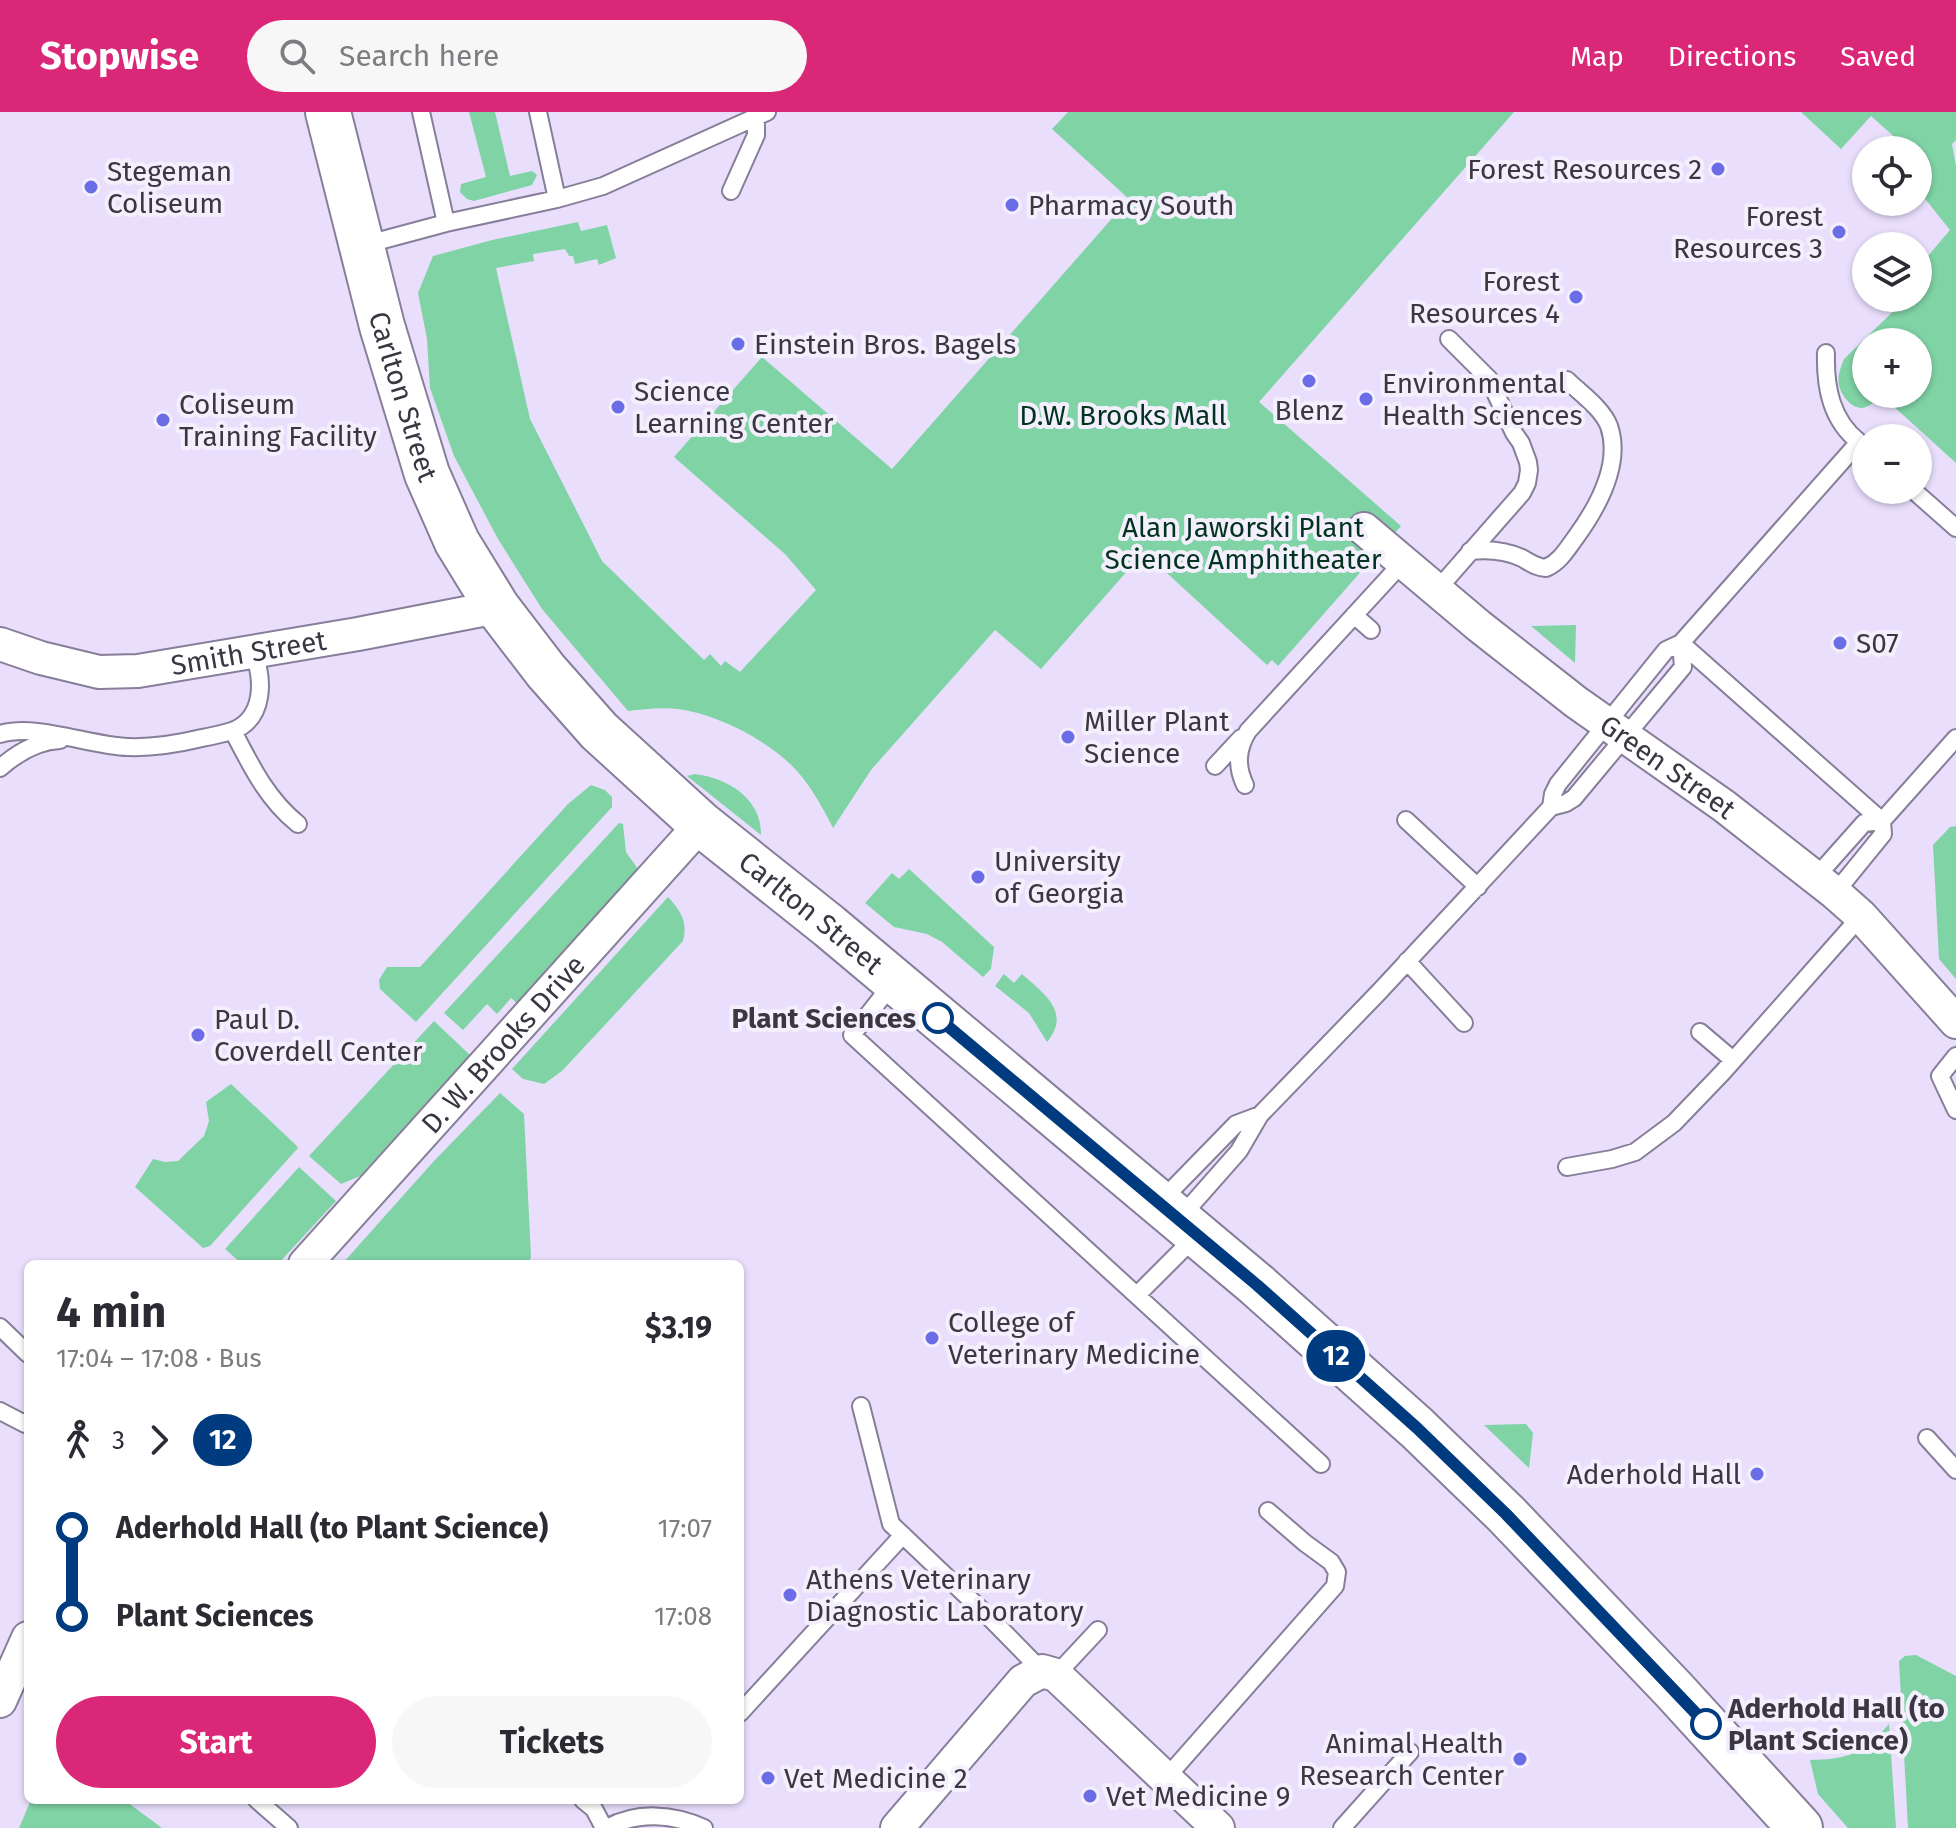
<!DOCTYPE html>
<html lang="en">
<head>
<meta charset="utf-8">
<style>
	body { margin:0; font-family:"Fira Sans",sans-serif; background:#f7f7f7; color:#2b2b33; height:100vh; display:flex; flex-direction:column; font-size:30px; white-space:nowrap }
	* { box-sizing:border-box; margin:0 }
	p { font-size:26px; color:#7c7c81 }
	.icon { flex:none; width:44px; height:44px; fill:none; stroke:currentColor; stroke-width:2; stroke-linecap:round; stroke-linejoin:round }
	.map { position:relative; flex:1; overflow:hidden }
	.drawer { position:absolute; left:24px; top:1148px; width:720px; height:544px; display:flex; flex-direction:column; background:#fff; border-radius:12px; box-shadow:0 2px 6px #0004 }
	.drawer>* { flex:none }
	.badge { padding:0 16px; border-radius:26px; font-size:28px; line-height:52px }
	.tools { position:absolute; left:1852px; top:24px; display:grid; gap:16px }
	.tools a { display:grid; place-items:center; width:80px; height:80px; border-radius:50%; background:#fff; box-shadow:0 2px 6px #0004; font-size:40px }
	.map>.badge { position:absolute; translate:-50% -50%; box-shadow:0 0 0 4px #fff }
	.legs { display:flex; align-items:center; gap:12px; height:88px; padding:0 32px; font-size:26px }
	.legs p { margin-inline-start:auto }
	.summary { display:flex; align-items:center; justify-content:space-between; height:136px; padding:0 32px }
	h1 { font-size:44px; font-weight:700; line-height:60px }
	.action { display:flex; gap:16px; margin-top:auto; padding:16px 32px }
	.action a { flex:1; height:92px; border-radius:48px; background:#db2777; color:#fff; font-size:32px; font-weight:700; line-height:92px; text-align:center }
	.action a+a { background:#f7f7f7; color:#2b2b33 }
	ul { padding:0 32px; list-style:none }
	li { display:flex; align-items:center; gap:28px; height:88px; font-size:30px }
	li i { display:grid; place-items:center; width:12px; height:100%; margin:0 10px; background:currentColor }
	li i::after { content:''; width:20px; height:20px; margin:-10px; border:6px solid; border-radius:50%; background:#fff }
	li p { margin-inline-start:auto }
	li:first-child i { background:linear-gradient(#0000 50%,currentColor 0) }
	li:last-child i { background:linear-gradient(currentColor 50%,#0000 0) }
	header { display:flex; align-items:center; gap:48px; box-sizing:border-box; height:112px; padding:0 40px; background:#db2777; color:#fff }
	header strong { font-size:38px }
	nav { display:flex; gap:44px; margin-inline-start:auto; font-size:28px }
	.search { width:560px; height:72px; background:#f7f7f7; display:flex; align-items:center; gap:20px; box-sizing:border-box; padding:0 28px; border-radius:44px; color:#7c7c81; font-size:30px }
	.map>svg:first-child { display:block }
	.green { fill:#7fd3a5; fill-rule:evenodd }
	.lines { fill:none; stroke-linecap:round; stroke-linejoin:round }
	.lane-casing { stroke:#877e99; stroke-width:20 }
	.street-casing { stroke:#877e99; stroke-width:36 }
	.secondary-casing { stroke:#877e99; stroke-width:48 }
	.lane { stroke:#fff; stroke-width:16 }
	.street { stroke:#fff; stroke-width:32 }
	.secondary { stroke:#fff; stroke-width:44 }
	.line-1-casing { stroke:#fff; stroke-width:18 }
	.line-1 { stroke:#003b80; stroke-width:12 }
	.poi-dot { fill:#6b6de7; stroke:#f3effc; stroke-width:3 }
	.stop-1-dot { fill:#fff; stroke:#003b80; stroke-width:4 }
	.labels { text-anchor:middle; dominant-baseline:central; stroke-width:8; stroke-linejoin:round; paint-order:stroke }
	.poi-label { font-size:28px; fill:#3a3642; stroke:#f3effc; text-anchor:start }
	.street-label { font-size:28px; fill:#3a3642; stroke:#f3effc }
	.park-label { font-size:28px; fill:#02331e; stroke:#f3effc }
	.stop-label { font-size:28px; font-weight:bold; fill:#3a3642; stroke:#f3effc; text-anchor:end }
</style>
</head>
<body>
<header>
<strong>Stopwise</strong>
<div class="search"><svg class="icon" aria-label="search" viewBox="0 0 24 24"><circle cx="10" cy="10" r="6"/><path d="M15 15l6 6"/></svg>Search here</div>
<nav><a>Map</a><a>Directions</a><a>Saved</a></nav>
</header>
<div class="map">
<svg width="1956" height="1716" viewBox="0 0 1956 1716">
	<rect width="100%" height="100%" fill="#e9dffd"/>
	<!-- green -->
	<path class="green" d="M 469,0 L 495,0 L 510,64 L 532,59 L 537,63 L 532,73 L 474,89 L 467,87 L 460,80 L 461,72 L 486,65 Z
		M 1068,0 L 1514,0 L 1259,290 L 1401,414 L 1278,554 L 1272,548 L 1267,553 L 1144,440 L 1041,557 L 995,518 L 871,658 L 833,716 C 823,696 812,676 797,659 C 770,629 717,602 678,597 C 661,595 645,597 628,599 L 542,497 L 498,427 L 454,344 L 430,276 L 427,227 L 418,181 L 433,144 L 492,128 L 578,110 L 581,119 L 607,113 L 616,146 L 599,153 L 597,147 L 575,152 L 573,144 L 569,144 L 565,137 L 533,142 L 534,149 L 496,156 L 530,307 L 602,449 L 704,548 L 710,542 L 721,554 L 725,549 L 740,560 L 816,478 L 785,442 L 674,345 L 762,245 L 892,357 L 1129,87 L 1052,17 Z
		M 1801,0 L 1956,0 L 1956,28 L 1952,32 L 1956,54 L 1956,351 L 1881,283 C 1877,287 1872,293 1866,295 C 1854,300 1841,284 1839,273 C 1837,264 1841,255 1844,247 L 1907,186 L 1918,186 L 1918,175 L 1926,167 L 1920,156 L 1922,151 L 1950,118 L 1918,78 L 1918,61 L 1925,53 L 1918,46 L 1918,38 L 1909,38 L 1871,4 L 1841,37 ZM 1866,230 L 1918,230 L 1918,282 L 1866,282 Z
		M 1576,513 L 1575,551 L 1531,514 Z
		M 695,662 C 728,666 762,687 761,723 L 687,664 Z
		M 591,673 L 605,678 L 612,685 L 612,695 L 416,910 L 380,877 L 379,868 L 387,855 L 420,855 L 568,692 Z
		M 619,711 L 623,712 L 626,740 L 638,757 L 519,893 L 511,886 L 497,902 L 487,892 L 463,918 L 444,901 Z
		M 1956,714 L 1956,867 L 1939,847 L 1933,733 L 1950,715 Z
		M 909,757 L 994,835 L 991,857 L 983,865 L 942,830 L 927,822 L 894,815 L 865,791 L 892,761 L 899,767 Z
		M 668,785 C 681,799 688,810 683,829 L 562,959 L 544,972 L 523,967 L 512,957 Z
		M 1004,862 L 1014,871 L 1022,862 C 1043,881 1072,900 1047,930 L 1029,901 L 995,874 Z
		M 434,909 L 470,943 L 360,1064 L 341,1072 L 309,1044 Z
		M 231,972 L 296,1033 L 298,1036 L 210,1134 L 203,1136 L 135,1075 L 153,1047 L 165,1050 L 178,1049 L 204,1024 L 209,1009 L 206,990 Z
		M 500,981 L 524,1002 L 531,1145 L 528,1152 L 342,1152 L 434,1049 Z
		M 299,1055 L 336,1089 L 278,1152 L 242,1152 L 225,1137 Z
		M 1526,1312 L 1533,1321 L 1529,1356 L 1484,1313 Z
		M 1916,1543 L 1956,1564 L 1956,1716 L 1908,1716 L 1899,1549 L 1905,1544 Z
		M 1889,1612 L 1896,1716 L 1848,1716 L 1818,1682 L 1810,1648 C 1849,1647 1863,1642 1889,1612 Z
		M 31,1688 L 127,1688 L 131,1693 L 162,1716 L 19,1716 Z"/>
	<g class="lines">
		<!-- lane casing -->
		<g class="lane-casing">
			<path id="lane" d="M 421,0 L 446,111
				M 538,0 L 557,87
				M 731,79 L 756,23 L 756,6
				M 364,133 L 446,111 L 557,87 L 603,74 L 767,0
				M 1826,241 C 1825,275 1831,308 1859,330
				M 1913,378 L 1956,416
				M 1470,439 C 1488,437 1505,438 1522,446 C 1531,451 1535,455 1546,456 C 1560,450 1567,437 1576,425 C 1597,396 1622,352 1609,314 C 1602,296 1580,281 1567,268
				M 1437,478 L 1522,381 L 1527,371 L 1529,358 L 1528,350 L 1521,331 L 1514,321 L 1489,267 L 1449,227
				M 1354,503 L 1371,518
				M 1681,531 L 1882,709 L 1883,722 L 1835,781
				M 233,619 C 251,654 267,687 298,712
				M 0,622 C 36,611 90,634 128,635 C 154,636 177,632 202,626 C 212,624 222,622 232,619 C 265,607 264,567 253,540
				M 1215,654 L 1241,626
				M 0,656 C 17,641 38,629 60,628
				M 1245,673 C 1236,654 1237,637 1248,619 L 1404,449
				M 1551,695 L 1566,691 L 1574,686 L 1683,555 L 1681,531
				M 1406,708 L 1478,775
				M 1816,765 L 1864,711 L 1882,709 L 1956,626
				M 1407,849 L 1464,911
				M 893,871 L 852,923 L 1321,1352
				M 1700,920 L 1733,948
				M 1956,944 L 1940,964 L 1956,998
				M 1567,1055 L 1612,1047 L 1635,1040 L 1674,1011 L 1723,960 L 1861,804
				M 1160,1090 L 1236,1012 L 1260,1003
				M 1179,1107 L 1239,1039 L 1260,1003 L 1379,880 L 1551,695 L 1553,682 L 1558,672 L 1666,538 L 1681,531 L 1859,330 L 1866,336
				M 1137,1183 L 1195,1125
				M 0,1215 L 28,1242
				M 861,1294 L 891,1412 L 990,1506 L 1042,1559
				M 0,1299 L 25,1312 L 28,1309
				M 1927,1326 L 1956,1358
				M 1056,1563 L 1098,1518
				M 740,1601 L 903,1423
				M 1166,1666 L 1335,1474 L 1337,1460 L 1331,1450 L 1305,1431 L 1268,1399
				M 257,1688 L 289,1716
				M 583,1688 L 594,1697 L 604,1716
				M 607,1716 C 637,1699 674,1702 704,1716
				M 1342,1716 L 1410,1640"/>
		</g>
		<!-- street casing -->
		<g class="street-casing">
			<g id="street">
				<path id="s1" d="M 1364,417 L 1479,514 L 1576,590 L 1724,694 L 1835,781 L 1861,804 L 1956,910"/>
				<path id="s2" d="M 0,532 L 41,546 L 99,560 L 138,559 L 358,522 L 497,495"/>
				<path id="s3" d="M 305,1152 L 701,712"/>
				<path d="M 0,1589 L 28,1526"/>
				<path d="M 897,1716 L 1023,1569 L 1042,1559 L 1056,1563 L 1218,1716"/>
			</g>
		</g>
		<!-- secondary casing -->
		<g class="secondary-casing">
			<g id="secondary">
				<path id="s4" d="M 328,0 L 382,214 L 427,362 L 457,430 L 497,495 L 546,559 L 599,619 L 701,712 L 829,814 L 1257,1173 L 1417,1316 L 1506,1402 L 1673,1577 L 1800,1716"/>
			</g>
		</g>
		<!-- lane -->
		<use href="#lane" class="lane"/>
		<!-- street -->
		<use href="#street" class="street"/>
		<!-- secondary -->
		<use href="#secondary" class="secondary"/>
	</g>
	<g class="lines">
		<!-- line-1 casing -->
		<g class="line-1-casing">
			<path id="line-1" d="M 938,906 L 1257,1173 L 1417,1316 L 1506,1402 L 1706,1612"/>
		</g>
		<!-- line-1 -->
		<use href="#line-1" class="line-1"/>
	</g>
	<!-- markers -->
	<g class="poi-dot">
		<circle cx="1718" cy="57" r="8"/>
		<circle cx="91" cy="75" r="8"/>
		<circle cx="1012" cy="93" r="8"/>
		<circle cx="1839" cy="120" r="8"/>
		<circle cx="1576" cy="185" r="8"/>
		<circle cx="738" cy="232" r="8"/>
		<circle cx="1309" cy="269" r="8"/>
		<circle cx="1366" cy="287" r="8"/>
		<circle cx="618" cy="295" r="8"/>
		<circle cx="163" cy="308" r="8"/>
		<circle cx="1840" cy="531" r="8"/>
		<circle cx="1068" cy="625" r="8"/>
		<circle cx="978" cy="765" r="8"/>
		<circle cx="198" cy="923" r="8"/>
		<circle cx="932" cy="1226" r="8"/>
		<circle cx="1757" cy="1362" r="8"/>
		<circle cx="790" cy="1483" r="8"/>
		<circle cx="1520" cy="1647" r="8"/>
		<circle cx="768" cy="1666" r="8"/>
		<circle cx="1090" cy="1684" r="8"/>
	</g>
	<g class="stop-1-dot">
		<circle cx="938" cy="906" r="14"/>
		<circle cx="1706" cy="1612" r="14"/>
	</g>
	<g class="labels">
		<!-- poi labels -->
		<g class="poi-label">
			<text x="1702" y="57" text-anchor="end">Forest Resources 2</text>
			<text x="107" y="59">Stegeman<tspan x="107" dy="32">Coliseum</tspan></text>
			<text x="1028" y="93">Pharmacy South</text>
			<text x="1823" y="104" text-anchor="end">Forest<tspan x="1823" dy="32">Resources 3</tspan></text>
			<text x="1560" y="169" text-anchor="end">Forest<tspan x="1560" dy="32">Resources 4</tspan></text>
			<text x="754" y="232">Einstein Bros. Bagels</text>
			<text x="1382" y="271">Environmental<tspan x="1382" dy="32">Health Sciences</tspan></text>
			<text x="634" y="279">Science<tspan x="634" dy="32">Learning Center</tspan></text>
			<text x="179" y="292">Coliseum<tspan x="179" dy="32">Training Facility</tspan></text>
			<text x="1309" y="298" text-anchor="middle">Blenz</text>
			<text x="1856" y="531">S07</text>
			<text x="1084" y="609">Miller Plant<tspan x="1084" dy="32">Science</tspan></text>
			<text x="994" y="749">University<tspan x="994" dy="32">of Georgia</tspan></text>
			<text x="214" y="907">Paul D.<tspan x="214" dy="32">Coverdell Center</tspan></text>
			<text x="948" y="1210">College of<tspan x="948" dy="32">Veterinary Medicine</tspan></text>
			<text x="1741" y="1362" text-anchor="end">Aderhold Hall</text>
			<text x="806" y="1467">Athens Veterinary<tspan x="806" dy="32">Diagnostic Laboratory</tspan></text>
			<text x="1504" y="1631" text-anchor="end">Animal Health<tspan x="1504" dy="32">Research Center</tspan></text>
			<text x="784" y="1666">Vet Medicine 2</text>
			<text x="1106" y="1684">Vet Medicine 9</text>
		</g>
		<!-- street labels -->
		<g class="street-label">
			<text stroke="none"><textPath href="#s4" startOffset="294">Carlton Street</textPath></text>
			<text stroke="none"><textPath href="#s2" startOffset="254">Smith Street</textPath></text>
			<text stroke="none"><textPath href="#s1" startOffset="386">Green Street</textPath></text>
			<text stroke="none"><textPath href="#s4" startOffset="966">Carlton Street</textPath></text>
			<text stroke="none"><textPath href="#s3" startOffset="296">D. W. Brooks Drive</textPath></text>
		</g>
		<!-- park labels -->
		<g class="park-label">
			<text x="1123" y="303">D.W. Brooks Mall</text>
			<text x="1243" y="415">Alan Jaworski Plant<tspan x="1243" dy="32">Science Amphitheater</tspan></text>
		</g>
		<!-- stop labels -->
		<g class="stop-label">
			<text x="916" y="906">Plant Sciences</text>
			<text x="1728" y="1596" text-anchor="start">Aderhold Hall (to<tspan x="1728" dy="32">Plant Science)</tspan></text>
		</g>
	</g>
</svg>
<div class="tools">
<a><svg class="icon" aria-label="locate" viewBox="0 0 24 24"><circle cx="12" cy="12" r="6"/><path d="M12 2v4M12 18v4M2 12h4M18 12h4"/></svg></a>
<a><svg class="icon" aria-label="layers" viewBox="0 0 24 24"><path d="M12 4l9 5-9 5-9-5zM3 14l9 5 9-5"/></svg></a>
<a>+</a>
<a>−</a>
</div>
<b class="badge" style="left:1336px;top:1244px;background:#003b80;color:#fff">12</b>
<section class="drawer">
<div class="summary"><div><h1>4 min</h1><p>17:04 – 17:08 · Bus</p></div><b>$3.19</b></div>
<div class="legs"><svg class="icon" aria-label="walk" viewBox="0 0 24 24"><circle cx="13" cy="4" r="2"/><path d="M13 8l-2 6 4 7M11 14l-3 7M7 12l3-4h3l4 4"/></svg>3<svg class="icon" aria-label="forward" viewBox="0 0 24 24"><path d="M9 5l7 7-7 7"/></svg><b class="badge" style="background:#003b80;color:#fff">12</b></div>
<ul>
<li><i style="color:#003b80"></i><b>Aderhold Hall (to Plant Science)</b><p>17:07</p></li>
<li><i style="color:#003b80"></i><b>Plant Sciences</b><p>17:08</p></li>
</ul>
<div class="action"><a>Start</a><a>Tickets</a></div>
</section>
</div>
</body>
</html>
